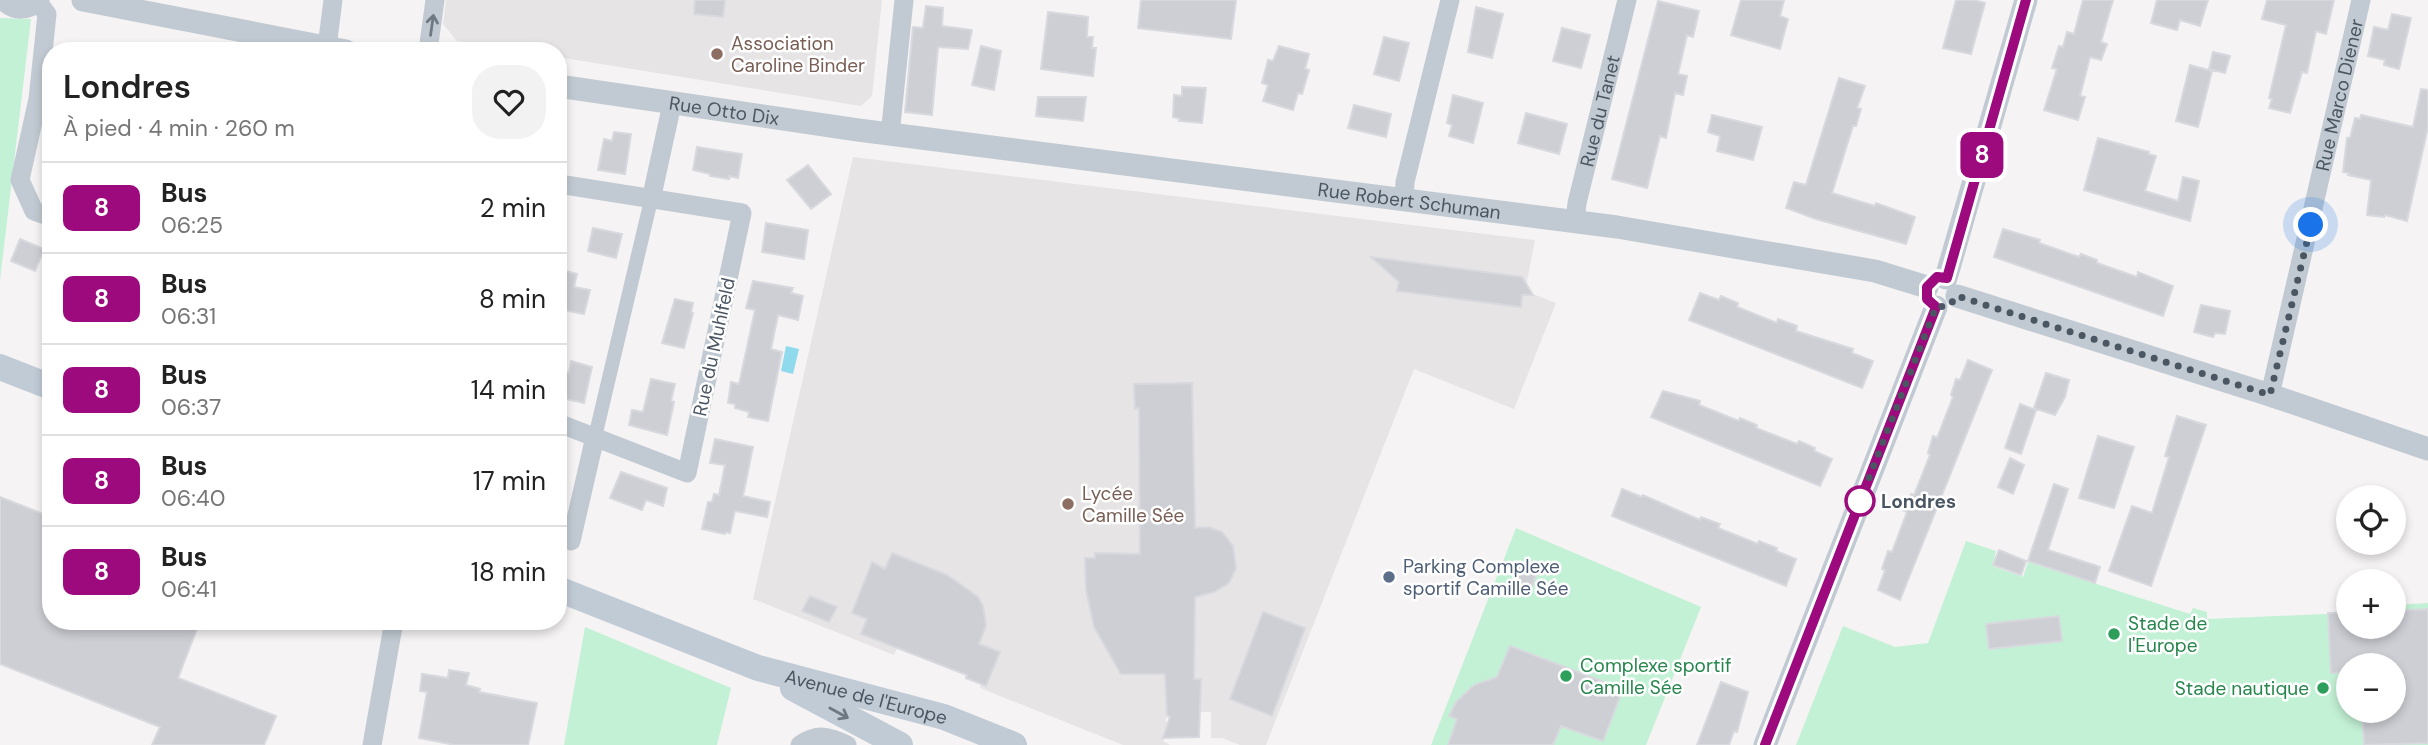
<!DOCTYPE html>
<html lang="fr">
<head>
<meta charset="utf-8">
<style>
	body { margin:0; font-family:"DM Sans",sans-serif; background:#f2f2f2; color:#222; height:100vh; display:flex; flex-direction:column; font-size:26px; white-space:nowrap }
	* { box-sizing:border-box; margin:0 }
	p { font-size:23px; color:#767676 }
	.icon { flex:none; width:38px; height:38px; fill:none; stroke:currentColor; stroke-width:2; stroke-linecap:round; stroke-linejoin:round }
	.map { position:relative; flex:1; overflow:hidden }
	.panel { position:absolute; left:42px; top:42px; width:525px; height:588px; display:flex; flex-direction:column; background:#fff; border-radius:28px; box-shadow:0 4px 10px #0003 }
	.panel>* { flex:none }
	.badge { padding:0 14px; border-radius:10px; font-size:24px; line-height:46px }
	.tools { position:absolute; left:2336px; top:485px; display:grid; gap:14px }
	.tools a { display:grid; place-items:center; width:70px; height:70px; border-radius:50%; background:#fff; box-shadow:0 4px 10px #0003; font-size:35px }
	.you { position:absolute; width:35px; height:35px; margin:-18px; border:5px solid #fff; border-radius:50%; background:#1a73e8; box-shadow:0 0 0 10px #1a73e833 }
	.map>.badge { position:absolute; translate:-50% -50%; box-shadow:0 0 0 4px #fff }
	.round { display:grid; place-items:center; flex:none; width:74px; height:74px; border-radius:28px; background:#f2f2f2 }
	.headline { display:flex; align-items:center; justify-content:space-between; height:119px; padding:0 21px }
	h1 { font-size:33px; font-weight:600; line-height:52px }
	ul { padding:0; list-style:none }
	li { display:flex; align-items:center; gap:21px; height:91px; padding:0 21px; border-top:2px solid #e0e0e0 }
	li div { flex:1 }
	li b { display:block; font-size:26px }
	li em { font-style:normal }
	li .badge { min-width:77px; font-weight:700; text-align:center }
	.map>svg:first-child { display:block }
	.education { fill:#e6e4e5 }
	.green { fill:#c3f1d5; fill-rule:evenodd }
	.water { fill:#90daee }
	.building { fill:#cdcfd5; stroke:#d7d9de; stroke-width:2 }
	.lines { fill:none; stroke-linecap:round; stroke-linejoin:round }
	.pedestrian { stroke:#c1cad2; stroke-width:14 }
	.minor { stroke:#c1cad2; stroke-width:19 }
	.tertiary { stroke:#c1cad2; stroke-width:23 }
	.secondary { stroke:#c1cbd6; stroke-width:26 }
	.oneway { stroke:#6e7983 }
	.oneway2 { stroke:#6e7984 }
	.line-casing { stroke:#fff; stroke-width:16 }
	.line { stroke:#9c0a7d; stroke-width:10 }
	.walk { stroke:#4a5661; stroke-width:7; stroke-dasharray:0 12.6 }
	.education-dot { fill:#8d6e63; stroke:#fff; stroke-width:2.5 }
	.stop-dot { fill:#fff; stroke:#9c0a7d; stroke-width:3.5 }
	.service-dot { fill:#5c6f8a; stroke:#fff; stroke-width:2.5 }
	.leisure-dot { fill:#2e9e5b; stroke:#fff; stroke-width:2.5 }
	.labels { text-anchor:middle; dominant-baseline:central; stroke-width:5; stroke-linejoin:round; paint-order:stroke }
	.education-label { font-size:19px; fill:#785e54; stroke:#fff; text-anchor:start }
	.street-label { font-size:19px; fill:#4a5661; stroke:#fff }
	.stop-label { font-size:19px; font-weight:bold; fill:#4a5661; stroke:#fff; text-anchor:start }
	.service-label { font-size:19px; fill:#4e5e75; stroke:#fff; text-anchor:start }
	.leisure-label { font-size:19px; fill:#27864d; stroke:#fff; text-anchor:start }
</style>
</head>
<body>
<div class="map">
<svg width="2428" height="745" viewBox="0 0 2428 745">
	<rect width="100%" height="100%" fill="#f5f3f3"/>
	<!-- education -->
	<path class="education" d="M 446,0 L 882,0 L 872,96 L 861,106 L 558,57 L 558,51 L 518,51 L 457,41 L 443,24 Z
		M 853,157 L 1535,240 L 1525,291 L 1556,303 L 1514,409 L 1414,369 L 1266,745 L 1240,745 L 1222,738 L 1211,738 L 1211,712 L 1195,712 L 1187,727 L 1166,717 L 1166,722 L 1169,724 L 1163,741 L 1170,745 L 1123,745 L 980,688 L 981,684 L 965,679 L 966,675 L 897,648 L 894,655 L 753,599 Z"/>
	<!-- green -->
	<path class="green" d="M 0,18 L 31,19 L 0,280 Z
		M 1516,528 L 1701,607 L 1646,745 L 1431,745 Z
		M 1966,541 L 1996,551 L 1992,566 L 2023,577 L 2028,562 L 2190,614 L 2193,608 L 2207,612 L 2207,619 L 2348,613 L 2348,626 L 2394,626 L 2394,605 L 2428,603 L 2428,745 L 1796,745 L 1843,626 L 1895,647 L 1928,643 ZM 2348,665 L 2394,665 L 2394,710 L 2348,710 Z
		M 585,627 L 731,688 L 717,745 L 564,745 Z"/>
	<!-- water -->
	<path class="water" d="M 786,346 L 799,349 L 793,374 L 781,371 Z"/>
	<!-- building -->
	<path class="building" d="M 695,0 L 725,0 L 723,17 L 694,14 Z
		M 1141,0 L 1236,0 L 1231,39 L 1138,28 Z
		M 1741,0 L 1784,0 L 1780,16 L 1788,19 L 1780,49 L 1731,35 Z
		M 1956,0 L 1974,0 L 1985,3 L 1971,54 L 1943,48 Z
		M 2083,0 L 2113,0 L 2101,42 L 2107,44 L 2101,60 L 2090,57 L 2080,96 L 2085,97 L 2078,120 L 2044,110 L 2057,69 L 2052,68 L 2059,46 L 2063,47 L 2067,32 L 2074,34 Z
		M 2157,0 L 2208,0 L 2200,26 L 2180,20 L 2177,30 L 2151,23 Z
		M 2267,0 L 2334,0 L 2326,34 L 2316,31 L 2307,73 L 2302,72 L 2290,113 L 2269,108 L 2272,99 L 2269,98 L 2286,25 L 2262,19 Z
		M 1658,1 L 1699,11 L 1693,37 L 1687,35 L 1678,74 L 1687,76 L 1683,95 L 1675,93 L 1666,138 L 1660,136 L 1647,188 L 1612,179 Z
		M 926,6 L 943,8 L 942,26 L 972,30 L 968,49 L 938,47 L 932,115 L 905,112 L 913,27 L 923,28 Z
		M 1476,7 L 1503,14 L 1492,58 L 1468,52 Z
		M 1048,12 L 1088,17 L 1087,37 L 1093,37 L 1092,48 L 1096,48 L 1093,76 L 1041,69 Z
		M 2392,14 L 2411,18 L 2399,69 L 2384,65 L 2385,60 L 2368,56 L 2374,27 L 2388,30 Z
		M 1562,28 L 1590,35 L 1581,68 L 1553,61 Z
		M 1384,37 L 1409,43 L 1399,81 L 1374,74 Z
		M 981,46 L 1001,51 L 994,90 L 972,85 Z
		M 1279,46 L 1309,54 L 1305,69 L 1309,70 L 1302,94 L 1298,93 L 1293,110 L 1263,101 L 1268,85 L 1262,83 L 1268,60 L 1273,61 Z
		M 2213,52 L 2230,56 L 2225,73 L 2209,69 Z
		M 2190,65 L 2212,71 L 2198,127 L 2176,121 Z
		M 1839,78 L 1865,86 L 1857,108 L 1861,109 L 1856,126 L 1853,126 L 1832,193 L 1875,206 L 1876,203 L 1915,217 L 1906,244 L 1816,219 L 1786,208 L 1794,182 L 1806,185 Z
		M 1182,87 L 1206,88 L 1202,123 L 1179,121 L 1180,119 L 1173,117 L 1174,95 L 1182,96 Z
		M 2421,89 L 2428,90 L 2428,127 L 2407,221 L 2385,215 L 2384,217 L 2367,215 L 2371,180 L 2348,175 L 2349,173 L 2343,172 L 2347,138 L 2350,138 L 2355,118 L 2360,119 L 2361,115 L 2413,127 Z
		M 1453,95 L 1483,103 L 1473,143 L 1449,136 L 1452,125 L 1447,123 Z
		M 1038,97 L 1086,97 L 1083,121 L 1036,116 Z
		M 1354,105 L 1391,114 L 1386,137 L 1348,128 Z
		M 1526,113 L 1567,124 L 1559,154 L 1518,143 Z
		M 1712,115 L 1762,127 L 1753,160 L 1717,151 L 1720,136 L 1708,132 Z
		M 614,132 L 631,134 L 625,174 L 598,170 L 604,139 L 612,141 Z
		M 2098,138 L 2149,152 L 2148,154 L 2156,156 L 2145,191 L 2178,201 L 2183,177 L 2199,181 L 2190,221 L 2084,190 Z
		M 697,147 L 742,154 L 738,178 L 729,176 L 729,179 L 710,176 L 710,174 L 693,170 Z
		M 808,165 L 831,194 L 811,209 L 787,180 Z
		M 766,223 L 808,230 L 804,259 L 762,252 Z
		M 593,228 L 622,234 L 616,258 L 588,251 Z
		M 2003,229 L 2040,240 L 2039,243 L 2079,257 L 2081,254 L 2097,260 L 2097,263 L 2137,277 L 2138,272 L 2173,286 L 2163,316 L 1994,257 Z
		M 20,239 L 44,249 L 35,271 L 11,261 Z
		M 1371,257 L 1522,277 L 1533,295 L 1522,295 L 1521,307 L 1397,291 L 1399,282 Z
		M 558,269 L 577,274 L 574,287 L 590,290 L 584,314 L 559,309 L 564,289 L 558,288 Z
		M 753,281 L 793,288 L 791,293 L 803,296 L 798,320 L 778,315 L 771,349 L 782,352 L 768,421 L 748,417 L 749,412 L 735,408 L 735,404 L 728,403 L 731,382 L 739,384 L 755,310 L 746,308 Z
		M 1700,293 L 1719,300 L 1721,296 L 1738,303 L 1737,307 L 1777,323 L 1778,319 L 1797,326 L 1796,331 L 1853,349 L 1852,353 L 1873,361 L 1862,388 L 1689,320 Z
		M 675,299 L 693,303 L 691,312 L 693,313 L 684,348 L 662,343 Z
		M 2201,305 L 2230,311 L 2225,334 L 2215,333 L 2213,337 L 2194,332 Z
		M 1968,360 L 1992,370 L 1900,600 L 1878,590 L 1885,570 L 1882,569 L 1888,551 L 1892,552 L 1907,512 L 1904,511 L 1911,494 L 1914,495 L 1930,455 L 1928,453 L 1933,436 L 1937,438 L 1953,397 L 1951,395 L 1956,379 L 1960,380 Z
		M 571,361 L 592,367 L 584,403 L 558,397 L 561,370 L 569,373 Z
		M 2046,373 L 2069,380 L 2065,397 L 2055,415 L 2034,408 Z
		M 651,379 L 675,384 L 671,401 L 674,402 L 667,435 L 629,425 L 632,410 L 643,412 Z
		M 1192,383 L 1195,528 L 1208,527 L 1222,532 L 1233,546 L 1236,568 L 1229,583 L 1214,592 L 1195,597 L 1194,679 L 1201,679 L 1199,737 L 1163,738 L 1170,717 L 1167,715 L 1165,674 L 1121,674 L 1094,627 L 1086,590 L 1085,558 L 1095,558 L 1095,553 L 1140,554 L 1139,408 L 1135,409 L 1134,384 Z
		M 1663,391 L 1700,401 L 1699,405 L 1739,421 L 1740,418 L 1757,425 L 1756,428 L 1797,444 L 1799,441 L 1815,448 L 1814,451 L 1832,459 L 1820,486 L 1651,417 Z
		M 2020,404 L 2036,410 L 2021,454 L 2005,448 Z
		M 2177,416 L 2206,425 L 2151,586 L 2109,571 L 2132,506 L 2152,513 L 2169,457 L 2165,456 Z
		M 2098,436 L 2134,447 L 2114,508 L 2079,498 Z
		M 715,439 L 753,447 L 743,496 L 770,502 L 767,517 L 735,511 L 730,533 L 726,532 L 725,534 L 702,529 L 708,502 L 712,502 L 714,494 L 719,495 L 725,465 L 710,463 Z
		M 2010,458 L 2024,465 L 2013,494 L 1998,487 Z
		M 621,472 L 667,488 L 663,506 L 646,500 L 642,510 L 610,498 Z
		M 2054,484 L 2068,489 L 2048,550 L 2100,567 L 2095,583 L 2028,561 Z
		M 1622,489 L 1642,497 L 1643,495 L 1700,520 L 1701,517 L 1720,524 L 1718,528 L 1758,544 L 1759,541 L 1777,548 L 1776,551 L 1796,559 L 1786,586 L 1612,516 Z
		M 0,497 L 51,517 L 51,621 L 200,621 L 178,678 L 276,716 L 264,745 L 152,745 L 160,727 L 0,664 Z
		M 1999,550 L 2026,561 L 2021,575 L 1993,565 Z
		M 892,553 L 947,575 L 978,597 L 983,606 L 986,626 L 979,644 L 1000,652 L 986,686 L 966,678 L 967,675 L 861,634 L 867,619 L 852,613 L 872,562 L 885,569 Z
		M 1519,564 L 1538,569 L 1530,592 L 1512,586 Z
		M 810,596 L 837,607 L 829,622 L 802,611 Z
		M 2428,609 L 2428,743 L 2364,745 L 2362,710 L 2394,710 L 2394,665 L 2348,665 L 2348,672 L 2331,673 L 2328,613 L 2348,613 L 2348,626 L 2394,626 L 2394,611 Z
		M 1263,612 L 1305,628 L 1272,716 L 1230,699 Z
		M 2059,616 L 2062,641 L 1989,649 L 1986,624 Z
		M 1510,646 L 1623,689 L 1603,741 L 1561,726 L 1553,745 L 1448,745 L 1457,719 L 1449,716 L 1456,702 L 1474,685 L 1497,677 Z
		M 449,670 L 469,673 L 466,685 L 480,689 L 479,692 L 537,703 L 528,745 L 455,745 L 419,738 L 427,692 L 420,691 L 422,674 L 448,678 Z
		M 1721,682 L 1748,692 L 1737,732 L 1734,731 L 1729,745 L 1697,745 Z"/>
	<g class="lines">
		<!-- pedestrian -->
		<path class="pedestrian" d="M 595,437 L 651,200"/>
		<!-- minor -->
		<g class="minor">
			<path d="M 37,1 L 47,14 L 38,99 L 20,180 L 34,211 L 51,217"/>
			<path d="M 327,47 L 333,0"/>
			<path d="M 428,51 L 435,0"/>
			<path d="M 890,135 L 904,0"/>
			<path d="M 558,187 L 559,184 L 742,213 L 687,473 L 558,423"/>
			<path d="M 651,200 L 672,104"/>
			<path d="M 1404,200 L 1405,182 L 1450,0"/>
			<path id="s1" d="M 1575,222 L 1577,203 L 1627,0"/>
			<path id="s2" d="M 2270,395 L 2361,0"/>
			<path d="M 571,541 L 595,437"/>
			<path d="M 372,745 L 394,621"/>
			<path d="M 800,745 C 817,733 829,736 847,745"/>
		</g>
		<!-- tertiary -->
		<g class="tertiary">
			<path d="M 5,0 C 15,10 27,9 38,0"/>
			<path d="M 83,0 L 346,51"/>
			<path id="s3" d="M 558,86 L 858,130 L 1617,227 L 1875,271 L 1927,287"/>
			<path d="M 1946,278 L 2026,0"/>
			<path d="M 1957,296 L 2270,395 L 2428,449"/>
			<path d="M 1765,745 L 1936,307"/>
		</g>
		<!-- secondary -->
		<g class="secondary">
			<path d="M 0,367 L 51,387"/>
			<path id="s4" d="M 558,589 L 758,668 L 944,717 L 1014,745"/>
			<path d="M 793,688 L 900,745"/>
		</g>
	</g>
	<!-- one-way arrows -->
	<defs><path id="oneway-shaft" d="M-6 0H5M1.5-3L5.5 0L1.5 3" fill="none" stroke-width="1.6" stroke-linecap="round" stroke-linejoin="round" transform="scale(1.75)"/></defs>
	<use class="oneway" href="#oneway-shaft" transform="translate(432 25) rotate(-82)"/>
	<use class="oneway2" href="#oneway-shaft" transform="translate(839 713) rotate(29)"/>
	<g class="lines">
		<!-- line casing -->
		<g class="line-casing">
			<path id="line" d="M 1765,745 L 1936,307 L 1927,299 L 1927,287 L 1937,277 L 1947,278 L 2026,0"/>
		</g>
		<!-- line -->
		<use href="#line" class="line"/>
		<!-- walk -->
		<path class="walk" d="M 1860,501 L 1936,307 L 1949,306 L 1957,296 L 2270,395 L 2311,225"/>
	</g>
	<!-- markers -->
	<g class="education-dot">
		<circle cx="717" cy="54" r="7"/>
		<circle cx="1068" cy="504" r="7"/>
	</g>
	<circle class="stop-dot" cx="1860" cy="501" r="14"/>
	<circle class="service-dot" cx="1389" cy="577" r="7"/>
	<g class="leisure-dot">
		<circle cx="2114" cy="634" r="7"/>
		<circle cx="1566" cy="676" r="7"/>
		<circle cx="2323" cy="688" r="7"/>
	</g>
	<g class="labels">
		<!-- education labels -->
		<g class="education-label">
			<text x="731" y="43">Association<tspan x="731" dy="22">Caroline Binder</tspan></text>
			<text x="1082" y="493">Lycée<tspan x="1082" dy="22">Camille Sée</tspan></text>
		</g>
		<!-- street labels -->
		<g class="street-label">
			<text stroke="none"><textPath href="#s2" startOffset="308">Rue Marco Diener</textPath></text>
			<text stroke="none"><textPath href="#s3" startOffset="168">Rue Otto Dix</textPath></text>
			<text stroke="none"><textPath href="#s1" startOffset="114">Rue du Tanet</textPath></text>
			<text stroke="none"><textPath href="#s3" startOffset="859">Rue Robert Schuman</textPath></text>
			<text transform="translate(714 347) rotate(-78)">Rue du Muhlfeld</text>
			<text stroke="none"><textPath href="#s4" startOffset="327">Avenue de l'Europe</textPath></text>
		</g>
		<!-- stop labels -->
		<g class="stop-label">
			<text x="1881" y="501">Londres</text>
		</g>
		<!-- service labels -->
		<g class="service-label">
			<text x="1403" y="566">Parking Complexe<tspan x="1403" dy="22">sportif Camille Sée</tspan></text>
		</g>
		<!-- leisure labels -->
		<g class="leisure-label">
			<text x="2128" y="623">Stade de<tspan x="2128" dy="22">l'Europe</tspan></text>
			<text x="1580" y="665">Complexe sportif<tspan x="1580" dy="22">Camille Sée</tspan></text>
			<text x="2309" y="688" text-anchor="end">Stade nautique</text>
		</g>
	</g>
</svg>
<div class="tools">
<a><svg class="icon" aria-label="locate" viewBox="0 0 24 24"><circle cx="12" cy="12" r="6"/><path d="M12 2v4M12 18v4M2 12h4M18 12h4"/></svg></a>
<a>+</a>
<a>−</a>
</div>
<div class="you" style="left:2311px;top:225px"></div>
<b class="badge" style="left:1982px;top:155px;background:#9c0a7d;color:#fff">8</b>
<section class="panel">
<div class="headline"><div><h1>Londres</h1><p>À pied · 4 min · 260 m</p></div><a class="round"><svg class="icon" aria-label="heart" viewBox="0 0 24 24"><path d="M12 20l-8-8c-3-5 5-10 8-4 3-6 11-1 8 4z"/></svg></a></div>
<ul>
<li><span class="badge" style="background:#9c0a7d;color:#fff">8</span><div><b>Bus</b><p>06:25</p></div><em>2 min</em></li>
<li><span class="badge" style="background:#9c0a7d;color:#fff">8</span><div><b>Bus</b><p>06:31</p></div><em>8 min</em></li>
<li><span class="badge" style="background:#9c0a7d;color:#fff">8</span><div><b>Bus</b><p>06:37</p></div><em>14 min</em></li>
<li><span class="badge" style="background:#9c0a7d;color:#fff">8</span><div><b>Bus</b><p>06:40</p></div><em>17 min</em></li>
<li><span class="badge" style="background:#9c0a7d;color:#fff">8</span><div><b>Bus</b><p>06:41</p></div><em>18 min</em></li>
</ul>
</section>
</div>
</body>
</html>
